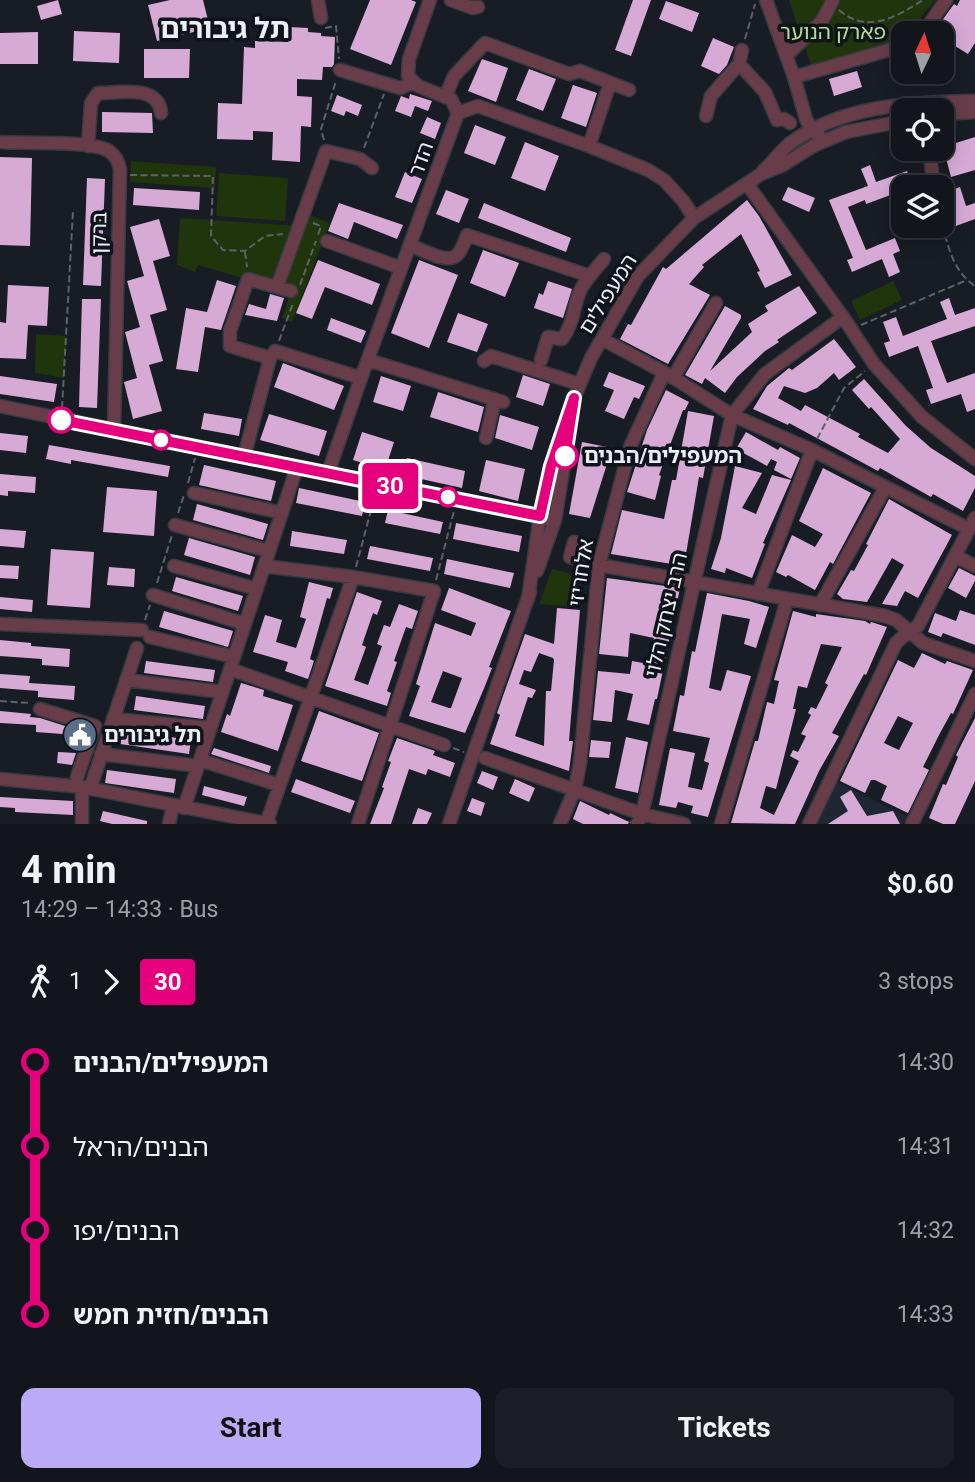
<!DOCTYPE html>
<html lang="en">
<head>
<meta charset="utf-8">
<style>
	body { margin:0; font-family:Roboto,"Noto Sans Hebrew",sans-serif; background:#1b1e24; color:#f1f3f6; height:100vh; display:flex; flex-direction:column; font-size:26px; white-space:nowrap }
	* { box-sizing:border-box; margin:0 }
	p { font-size:23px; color:#9c9fa3 }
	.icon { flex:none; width:38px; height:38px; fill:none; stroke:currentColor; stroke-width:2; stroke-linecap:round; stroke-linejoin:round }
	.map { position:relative; height:824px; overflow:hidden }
	.side { display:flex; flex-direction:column; background:#12151b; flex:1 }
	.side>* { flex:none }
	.badge { padding:0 14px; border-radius:5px; font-size:24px; line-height:46px }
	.needle { width:46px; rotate:4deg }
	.fabs { position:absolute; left:891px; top:21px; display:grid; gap:14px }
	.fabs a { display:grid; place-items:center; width:63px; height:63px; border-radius:14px; background:#12151b; box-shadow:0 4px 18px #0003,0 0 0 2px #31343a; font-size:35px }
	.map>.badge { position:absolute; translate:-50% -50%; box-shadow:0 0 0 4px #fff }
	.legs { display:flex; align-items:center; gap:10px; height:77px; padding:0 21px; font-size:23px }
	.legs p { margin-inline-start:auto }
	.overview { display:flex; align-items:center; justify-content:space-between; height:119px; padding:0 21px }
	h1 { font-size:38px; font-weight:700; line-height:52px }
	.action { display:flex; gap:14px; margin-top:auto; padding:14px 21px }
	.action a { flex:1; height:80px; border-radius:14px; background:#bbaaf6; color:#111; font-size:28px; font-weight:700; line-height:80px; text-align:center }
	.action a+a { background:#1b1e24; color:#f1f3f6 }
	ul { padding:0 21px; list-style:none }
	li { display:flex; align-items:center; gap:24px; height:84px; font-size:26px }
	li i { display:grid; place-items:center; width:10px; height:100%; margin:0 9px; background:currentColor }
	li i::after { content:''; width:18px; height:18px; margin:-9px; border:5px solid; border-radius:50%; background:#12151b }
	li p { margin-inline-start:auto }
	li:first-child i { background:linear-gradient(#0000 50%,currentColor 0) }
	li:last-child i { background:linear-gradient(currentColor 50%,#0000 0) }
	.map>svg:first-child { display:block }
	.built { fill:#202734 }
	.green { fill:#20350b }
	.building { fill:#d7aad6; fill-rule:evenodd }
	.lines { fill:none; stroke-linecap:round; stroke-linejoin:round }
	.minor-casing { stroke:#363a41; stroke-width:15 }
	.path { stroke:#5d6168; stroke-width:2; stroke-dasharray:7 3.5; stroke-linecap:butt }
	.minor { stroke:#683d49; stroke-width:12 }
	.line-1-casing { stroke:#fff; stroke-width:16 }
	.line-1 { stroke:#e6007e; stroke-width:10 }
	.stop-1-dot { fill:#fff; stroke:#e6007e; stroke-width:3.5 }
	.labels { text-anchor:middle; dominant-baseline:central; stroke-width:7; stroke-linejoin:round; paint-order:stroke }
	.park-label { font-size:21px; fill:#b3de92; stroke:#0f131a }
	.street-label { font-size:21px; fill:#eceff5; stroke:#0f131a }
	.stop-label { font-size:21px; font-weight:bold; fill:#eceff5; stroke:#0f131a; text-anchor:start }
	.poi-label { font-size:21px; font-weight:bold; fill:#eceff5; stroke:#0f131a; text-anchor:start }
	.district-label { font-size:28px; font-weight:bold; fill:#eceff5; stroke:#0f131a }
</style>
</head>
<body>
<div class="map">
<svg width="975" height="824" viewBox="0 0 975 824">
	<rect width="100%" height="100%" fill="#181c24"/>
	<!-- built -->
	<path class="built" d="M 835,781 L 908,817 L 903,824 L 814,824 Z"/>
	<!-- green -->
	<path class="green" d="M 789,0 L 935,0 L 909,33 L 903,33 L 903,41 L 813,71 Z
		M 131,161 L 216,167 L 215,188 L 130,182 Z
		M 219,173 L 288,178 L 285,221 L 216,216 Z
		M 304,213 L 330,223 L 292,322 L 282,318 L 291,292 L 198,265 L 195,272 L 177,265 L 180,218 L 300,226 Z
		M 893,281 L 902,300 L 860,320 L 851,301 Z
		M 36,334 L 66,336 L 64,378 L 35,373 Z
		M 552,569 L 581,576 L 577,607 L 539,604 Z"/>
	<!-- building -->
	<path class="building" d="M 58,0 L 62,14 L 41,20 L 37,6 Z
		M 170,0 L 203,0 L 210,28 L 157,41 L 148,5 Z
		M 370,0 L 411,0 L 416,2 L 391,65 L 350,49 Z
		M 633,0 L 651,0 L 631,56 L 615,50 Z
		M 960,0 L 975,0 L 975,43 L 968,54 L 942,38 L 942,33 L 933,33 L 954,4 L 957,6 Z
		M 666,1 L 699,13 L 692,32 L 659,19 Z
		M 289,27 L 308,28 L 308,32 L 321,33 L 321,36 L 335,37 L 334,64 L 332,67 L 323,67 L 322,80 L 297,79 L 297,96 L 312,97 L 311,127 L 301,126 L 300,162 L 272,160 L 273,132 L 253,131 L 253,140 L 217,139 L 218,103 L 242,104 L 244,47 L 255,48 L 255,41 L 288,42 Z
		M 74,31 L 120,33 L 119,63 L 73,61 Z
		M 38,32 L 38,64 L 0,64 L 0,33 Z
		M 713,38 L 734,47 L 727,65 L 719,74 L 701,66 Z
		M 144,49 L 190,49 L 189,78 L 144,78 Z
		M 482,59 L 508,68 L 496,102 L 468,91 Z
		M 529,69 L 556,79 L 543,111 L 516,100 Z
		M 857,71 L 862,87 L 834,96 L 829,79 Z
		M 573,85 L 597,93 L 586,127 L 561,118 Z
		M 410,94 L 432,101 L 428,111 L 415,106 L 411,117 L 395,111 L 401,96 L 409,99 Z
		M 337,95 L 362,105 L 358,116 L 346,111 L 344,116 L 331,111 Z
		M 102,112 L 152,113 L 153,133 L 102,132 Z
		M 427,117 L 441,123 L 435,139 L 420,133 Z
		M 475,125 L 506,137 L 495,165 L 464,153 Z
		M 975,137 L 975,170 L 951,177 L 943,147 Z
		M 525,142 L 559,156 L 545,191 L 511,178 Z
		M 0,157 L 32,158 L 30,246 L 0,245 Z
		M 870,165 L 876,182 L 907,171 L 912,185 L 903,187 L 903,209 L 896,193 L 866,204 L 865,200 L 848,207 L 866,250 L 895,238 L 900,251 L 893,254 L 900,272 L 889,277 L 882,259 L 852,272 L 847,260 L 853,258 L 829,200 L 868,186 L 861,169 Z
		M 405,172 L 422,179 L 412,203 L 395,197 Z
		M 87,178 L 105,179 L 101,286 L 83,285 Z
		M 788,187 L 815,198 L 809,212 L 782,200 Z
		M 960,187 L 966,206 L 975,203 L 975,219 L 953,227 L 948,213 L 954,211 L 947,192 Z
		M 134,188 L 200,192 L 199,210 L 133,205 Z
		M 446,190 L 469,199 L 459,223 L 436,214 Z
		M 747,200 L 759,216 L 792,275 L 765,288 L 757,272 L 760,271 L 741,234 L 702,265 L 704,267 L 689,284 L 710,295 L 668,364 L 620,339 L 628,324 L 631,325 L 663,267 L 666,269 Z
		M 339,203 L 403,225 L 397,239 L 354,222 L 348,239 L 328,231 Z
		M 484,203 L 571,238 L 566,252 L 478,218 Z
		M 159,219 L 170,256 L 153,261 L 167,310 L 150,315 L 163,361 L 149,365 L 162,411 L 133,419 L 124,382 L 137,378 L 125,332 L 140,327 L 127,281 L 144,276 L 130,227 Z
		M 483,250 L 519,263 L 505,297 L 470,283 Z
		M 318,260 L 380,284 L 372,305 L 325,287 L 312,319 L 296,313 Z
		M 419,260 L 458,275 L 429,348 L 391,333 Z
		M 217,280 L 236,286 L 221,330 L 205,327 L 198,372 L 176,369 L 186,308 L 207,312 Z
		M 548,281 L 572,289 L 563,318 L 534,308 L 539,293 L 543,295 Z
		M 8,285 L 49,287 L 47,326 L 28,325 L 26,359 L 0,358 L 0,322 L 6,323 Z
		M 799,286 L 817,313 L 777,340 L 779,342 L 765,351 L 737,377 L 725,393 L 705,378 L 702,384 L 685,375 L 725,306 L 741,315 L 741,318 L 710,371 L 752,332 L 748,324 L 768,311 L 765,306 Z
		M 270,294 L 284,298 L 277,321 L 245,315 L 249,304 L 266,309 Z
		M 949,298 L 955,315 L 975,308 L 975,326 L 931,341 L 947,383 L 975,373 L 975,409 L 967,412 L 961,394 L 931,404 L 926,390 L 933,388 L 918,346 L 889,357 L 884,343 L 890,341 L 883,322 L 896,317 L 903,336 L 947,319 L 940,302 Z
		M 82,299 L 101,299 L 97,408 L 79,407 Z
		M 458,313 L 488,324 L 477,352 L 447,342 Z
		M 331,318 L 366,331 L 361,343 L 327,330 Z
		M 834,339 L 856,367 L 839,380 L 834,373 L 817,388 L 805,393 L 784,386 L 778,398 L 801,411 L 805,405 L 860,434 L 858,437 L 888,453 L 900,439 L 871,407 L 869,409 L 852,390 L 864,379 L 906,426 L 931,448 L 975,476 L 975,488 L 963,511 L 933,494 L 931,497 L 880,468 L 878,471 L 789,423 L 788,425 L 753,409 L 767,386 L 789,368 L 792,370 Z
		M 283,363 L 344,386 L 334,410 L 274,387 Z
		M 609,372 L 645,386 L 639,399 L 634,397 L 624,419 L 605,411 L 614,390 L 603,386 Z
		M 523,375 L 550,384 L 543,406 L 516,397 Z
		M 0,376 L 57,384 L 54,402 L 0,394 Z
		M 381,376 L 411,386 L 403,411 L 373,402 Z
		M 666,390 L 689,402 L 685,410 L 683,410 L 659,475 L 661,476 L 655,500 L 627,492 L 647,430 Z
		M 438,392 L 484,407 L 478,432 L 430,417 Z
		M 688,411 L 714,416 L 703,478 L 699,477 L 684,566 L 611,554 L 622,510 L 664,519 L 672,480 L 676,480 Z
		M 204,413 L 242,419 L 239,436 L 201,429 Z
		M 269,414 L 327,431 L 319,456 L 260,440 Z
		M 500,415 L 539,427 L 532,450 L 495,438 Z
		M 362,432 L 394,442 L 385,470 L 353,460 Z
		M 746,432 L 778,450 L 780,447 L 800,458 L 791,479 L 774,470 L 777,462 L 771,459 L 767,466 L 736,449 Z
		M 0,433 L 28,436 L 26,453 L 0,450 Z
		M 582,442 L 612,448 L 590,518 L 569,514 Z
		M 49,445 L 170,466 L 168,477 L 71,460 L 71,464 L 46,459 Z
		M 407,458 L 465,471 L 462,488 L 403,475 Z
		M 486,460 L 525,469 L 518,501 L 479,491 Z
		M 204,465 L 276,481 L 271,501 L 199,485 Z
		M 735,466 L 762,473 L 742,508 L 756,514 L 772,475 L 791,480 L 763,543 L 765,544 L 752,578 L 726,568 L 725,573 L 711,569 L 721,538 Z
		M 823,468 L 871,493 L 833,564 L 830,562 L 815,590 L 788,575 L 786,577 L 776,572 L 792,535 L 815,547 L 823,534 L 799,521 Z
		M 0,474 L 36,477 L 35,493 L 8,491 L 8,496 L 0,495 Z
		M 107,487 L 157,491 L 154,536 L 103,532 Z
		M 299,488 L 365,502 L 362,516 L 296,503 Z
		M 889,499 L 952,535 L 918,598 L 905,591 L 897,606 L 882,604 L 904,565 L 892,558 L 867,602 L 843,599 L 837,594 L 851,570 L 854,571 L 868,545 L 866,544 Z
		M 197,504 L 268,524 L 263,540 L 193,520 Z
		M 388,510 L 443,522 L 440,534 L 385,523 Z
		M 456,523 L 522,536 L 519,552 L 453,539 Z
		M 0,529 L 26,531 L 24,548 L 0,546 Z
		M 292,531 L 347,540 L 344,554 L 290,546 Z
		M 189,538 L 255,557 L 250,575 L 184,555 Z
		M 370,546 L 433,558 L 430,571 L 367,559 Z
		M 51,549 L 94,552 L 90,608 L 47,605 Z
		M 447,559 L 514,573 L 510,588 L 444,574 Z
		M 0,565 L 19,566 L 18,579 L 0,578 Z
		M 109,567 L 135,569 L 134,587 L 107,585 Z
		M 959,568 L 975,576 L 975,581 L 966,598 L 948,588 Z
		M 176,577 L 243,596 L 238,611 L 172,591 Z
		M 607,578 L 680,588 L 657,699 L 655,699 L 649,725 L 627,720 L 633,694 L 615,690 L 612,722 L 593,720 L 598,671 L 630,674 L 632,661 L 649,664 L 654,638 L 630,633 L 628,657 L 599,654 Z
		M 309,582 L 333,588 L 330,599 L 327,598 L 310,659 L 314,661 L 308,679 L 285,671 L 288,662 L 253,652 L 265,615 L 282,620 L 276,642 L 296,648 L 306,619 L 300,617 Z
		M 449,588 L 511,611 L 489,667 L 492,668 L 485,686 L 465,733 L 409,716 L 420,686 L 416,684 L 435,623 L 471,636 L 476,623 L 441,610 ZM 443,671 L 462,678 L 451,708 L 449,708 L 431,702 Z
		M 357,592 L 382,601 L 377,615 L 373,613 L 362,645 L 366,647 L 354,680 L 368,685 L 382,646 L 377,644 L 384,625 L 390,627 L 399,604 L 418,611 L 412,629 L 406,627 L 394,661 L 397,662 L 387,691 L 391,693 L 387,706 L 325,686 Z
		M 707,593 L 749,601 L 769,607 L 756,648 L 744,644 L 750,619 L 722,614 L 709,688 L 721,691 L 727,670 L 751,676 L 708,817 L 691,813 L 693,806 L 678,802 L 676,808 L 659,805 L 670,748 L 695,753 L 688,787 L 702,790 L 709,763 L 704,761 L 710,738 L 673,731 L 680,695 L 684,696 L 692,651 L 695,652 Z
		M 0,597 L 33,600 L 32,612 L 0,609 Z
		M 557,608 L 580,610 L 569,741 L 573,741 L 569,771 L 490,744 L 500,715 L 497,713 L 525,634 L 554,644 ZM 539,653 L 553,658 L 554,660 L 551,691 L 546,691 L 544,746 L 515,736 L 528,697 L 532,698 L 536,690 L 519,684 L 524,670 L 531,672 Z
		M 960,610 L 975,615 L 975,645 L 943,633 L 941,637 L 928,632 L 935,613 L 956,621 Z
		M 164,611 L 233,631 L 228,647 L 159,627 Z
		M 793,611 L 816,617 L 816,614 L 865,621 L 870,624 L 871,622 L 887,627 L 866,675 L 864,674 L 832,733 L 839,736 L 819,771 L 795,824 L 731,823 L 755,741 L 758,741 L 767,702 L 774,704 L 779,681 L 774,680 ZM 821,644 L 842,647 L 825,683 L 828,685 L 816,709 L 811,707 L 808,713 L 811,715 L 801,734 L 806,736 L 798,752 L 793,750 L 790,756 L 799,761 L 774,815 L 760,808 L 766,786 L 776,789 L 796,709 L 793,709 L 798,686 L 807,688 Z
		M 0,640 L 31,643 L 31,646 L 70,649 L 69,667 L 42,665 L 42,659 L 0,656 Z
		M 922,653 L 945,664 L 947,661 L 973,670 L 953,714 L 951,713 L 939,735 L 923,767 L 929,770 L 908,813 L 881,800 L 887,786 L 875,780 L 871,780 L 865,793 L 840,781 L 898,660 L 914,668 ZM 898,716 L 913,723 L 899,750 L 884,743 Z
		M 146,661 L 215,670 L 213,682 L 144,673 Z
		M 0,674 L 30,676 L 29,683 L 75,686 L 74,700 L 38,697 L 38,691 L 0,688 Z
		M 241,683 L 264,690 L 263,696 L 293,705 L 278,751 L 221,732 L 227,714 L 230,716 Z
		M 136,696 L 205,706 L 203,719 L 134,710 Z
		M 0,711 L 31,714 L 30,717 L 40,718 L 84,732 L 81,740 L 75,739 L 75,735 L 36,732 L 36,725 L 0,723 Z
		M 319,711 L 379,733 L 362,781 L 301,761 Z
		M 975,718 L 975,781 L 955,824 L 943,824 L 929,818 L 943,784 L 946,785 L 958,757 L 956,755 Z
		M 122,730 L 191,740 L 189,754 L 120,744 Z
		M 626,737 L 648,742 L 638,793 L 615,788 Z
		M 397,738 L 435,751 L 433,755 L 455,763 L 450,777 L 428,769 L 426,775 L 409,769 L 391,824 L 370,824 L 384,788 L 382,787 L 391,762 L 388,761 Z
		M 591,740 L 611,742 L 609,758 L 589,757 Z
		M 214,748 L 271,766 L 269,773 L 211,754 Z
		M 58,752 L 76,753 L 72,765 L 57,763 Z
		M 107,770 L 176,779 L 174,793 L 105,783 Z
		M 482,771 L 498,777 L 493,790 L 477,783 Z
		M 296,779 L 355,801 L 350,813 L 291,792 Z
		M 515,779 L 535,788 L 529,802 L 509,793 Z
		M 204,786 L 247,797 L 244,806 L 202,795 Z
		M 851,790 L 867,816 L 893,811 L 900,824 L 828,824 L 848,811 L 840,797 Z
		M 0,797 L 73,801 L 73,815 L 15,812 L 15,808 L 0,807 Z
		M 472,798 L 485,803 L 481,816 L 467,811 Z
		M 580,801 L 609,815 L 610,813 L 629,822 L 628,824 L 583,824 L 573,819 Z
		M 418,808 L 432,813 L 427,824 L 412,824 Z
		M 103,811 L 147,821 L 147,824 L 112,824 L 100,821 Z"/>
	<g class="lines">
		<!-- minor casing -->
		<g class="minor-casing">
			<path id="minor" d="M 318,0 L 321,18
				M 430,0 L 409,59 L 408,76 L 418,86 L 451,99 L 458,113
				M 451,0 L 473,8 L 478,7
				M 766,0 L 794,77 L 806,119 L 812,131 L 819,135
				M 923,33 L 946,0
				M 786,56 L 822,21 L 833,0
				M 739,64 L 765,92 L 777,120 L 784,119 L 790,123
				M 340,70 L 400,88 L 412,83
				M 794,77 L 903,46
				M 445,97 L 454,76 L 485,43 L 569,74 L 580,71 L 629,90
				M 458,113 L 478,106 L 589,146 L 648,170 L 664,180 L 684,202 L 694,218
				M 942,114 L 975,112
				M 706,116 L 711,96 L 739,64 L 742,50
				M 0,142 C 24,144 91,140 109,151 C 116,156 118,161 120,169 L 114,430
				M 88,146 L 91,103 L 98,93 C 119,93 159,84 161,113
				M 589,146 L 610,83
				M 929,149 L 934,187
				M 763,171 C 772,163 780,152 789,144 C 841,105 913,102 975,101
				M 747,184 L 843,317 L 874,364 L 922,417 L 975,459
				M 327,241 L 401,268
				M 410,245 C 421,249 447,265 457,255 C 462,250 465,241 467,235 L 590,276
				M 277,287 L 326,151 L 360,159 L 372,168
				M 602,339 L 669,375 L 732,415 L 812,450 L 969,529
				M 270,358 L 230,346 L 230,331 L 248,279 L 291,291
				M 368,360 L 503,402
				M 541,360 L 548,337 L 562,339 C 574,324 573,307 580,291 C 585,280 596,269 604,259
				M 484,361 L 491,356 L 579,384
				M 673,378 L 716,303
				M 0,406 L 555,520
				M 486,438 L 495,399
				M 244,457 L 270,358 L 275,351 L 361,378
				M 328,473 L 361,378 L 458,113
				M 194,493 L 282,513
				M 175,525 L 269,551
				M 584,545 L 574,542 L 570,557 L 599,565 L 885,616 L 896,620 L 923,643 L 975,661
				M 955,556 L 975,566
				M 174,566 L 257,589
				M 264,566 L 353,577 L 434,591 L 358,824
				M 537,571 L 555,520 L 569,433
				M 758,594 L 812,450
				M 153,595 L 245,624
				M 528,599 L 540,516 L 551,466 L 574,398 L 591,358 L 638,276 L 694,218 L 761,174 L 783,165 L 815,145 L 846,132 L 903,121
				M 820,605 L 885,488
				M 0,624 L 142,630
				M 150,637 L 234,657
				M 230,669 L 444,745
				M 126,680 L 222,692
				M 40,709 L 95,726 L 77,777
				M 113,719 L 210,728
				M 101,754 L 198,766
				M 485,758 L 642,814 L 684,824
				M 200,760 L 279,785
				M 0,779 L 82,787 L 270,824
				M 90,789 L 137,648
				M 184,808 L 297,467
				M 82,824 L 82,787
				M 169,824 L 173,805
				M 266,824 L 353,577
				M 449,824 L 530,592
				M 560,824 L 575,789 L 580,763 L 599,565 L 630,447 L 664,373
				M 637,824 L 642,814 L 732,415 L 765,374 L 843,317
				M 721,824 L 787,600
				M 809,824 L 896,643 L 909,631 L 918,626 L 975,518
				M 912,824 L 975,694"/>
		</g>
		<!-- path -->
		<path class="path" d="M 839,10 C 866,34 895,18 923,0
			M 325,28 L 336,26 L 339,59
			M 745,39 L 755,4
			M 324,140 L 321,129 L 336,81
			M 364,148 L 384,94
			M 130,175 L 213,176 L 211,236 L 223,250 L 245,251 L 265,236 L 283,234
			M 313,223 L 321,226 L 318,235
			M 942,225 C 949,248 953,271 975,286
			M 245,252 L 247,267
			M 300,285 L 316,241
			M 861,325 L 967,280
			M 279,341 L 293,303
			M 62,408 L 73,211
			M 817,439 L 844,388 L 865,371
			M 188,483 L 195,458
			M 178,513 L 184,495
			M 356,567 L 375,495
			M 436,580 L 454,511
			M 157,583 L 172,535
			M 145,620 L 150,605
			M 0,701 L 30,703
			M 453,748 L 464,752"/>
		<!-- minor -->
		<use href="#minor" class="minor"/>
	</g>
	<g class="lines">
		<!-- line-1 casing -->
		<g class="line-1-casing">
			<path id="line-1" d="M 61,420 L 540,516 L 551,466 L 574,398 L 565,456"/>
		</g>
		<!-- line-1 -->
		<use href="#line-1" class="line-1"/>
	</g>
	<!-- icons -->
	<defs>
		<g id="civic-disc" transform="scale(1.75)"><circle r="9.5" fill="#5c6f8a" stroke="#0f131a"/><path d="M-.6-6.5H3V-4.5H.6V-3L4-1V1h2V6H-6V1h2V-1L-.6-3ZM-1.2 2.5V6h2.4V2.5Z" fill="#fff"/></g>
	</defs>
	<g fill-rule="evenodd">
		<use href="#civic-disc" x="80" y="735"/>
	</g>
	<!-- markers -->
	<g class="stop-1-dot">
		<circle cx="61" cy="420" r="12"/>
		<circle cx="161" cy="440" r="9"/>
		<circle cx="565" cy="456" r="12"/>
		<circle cx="448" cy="497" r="9"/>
	</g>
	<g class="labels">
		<!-- park labels -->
		<g class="park-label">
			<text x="833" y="32">פארק הנוער</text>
		</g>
		<!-- street labels -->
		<g class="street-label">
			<text transform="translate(421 159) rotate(-70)">הדר</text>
			<text transform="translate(99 233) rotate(-89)">ברקן</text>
			<text transform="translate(608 294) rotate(-58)">המעפילים</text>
			<text transform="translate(581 573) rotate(-81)">אלחריזי</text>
			<text transform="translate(666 615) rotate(-77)">הרב יצחק הלוי</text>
		</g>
		<!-- stop labels -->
		<g class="stop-label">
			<text x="584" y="456">המעפילים/הבנים</text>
		</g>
		<!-- poi labels -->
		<g class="poi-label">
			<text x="104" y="735">תל גיבורים</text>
		</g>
		<!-- district labels -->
		<g class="district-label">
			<text x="225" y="28">תל גיבורים</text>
		</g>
	</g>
</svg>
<div class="fabs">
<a><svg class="needle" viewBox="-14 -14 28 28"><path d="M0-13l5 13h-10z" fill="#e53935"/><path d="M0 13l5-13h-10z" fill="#9c9fa3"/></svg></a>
<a><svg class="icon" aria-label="locate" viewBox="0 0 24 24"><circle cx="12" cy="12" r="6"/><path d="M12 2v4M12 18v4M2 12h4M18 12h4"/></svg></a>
<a><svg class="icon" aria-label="layers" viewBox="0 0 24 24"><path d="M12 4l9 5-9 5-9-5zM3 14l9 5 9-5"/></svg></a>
</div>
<b class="badge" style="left:390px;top:486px;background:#e6007e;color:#fff">30</b>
</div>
<section class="side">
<div class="overview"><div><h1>4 min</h1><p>14:29 – 14:33 · Bus</p></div><b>$0.60</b></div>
<div class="legs"><svg class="icon" aria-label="walk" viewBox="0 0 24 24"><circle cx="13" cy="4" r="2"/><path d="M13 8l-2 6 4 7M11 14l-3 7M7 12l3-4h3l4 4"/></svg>1<svg class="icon" aria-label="forward" viewBox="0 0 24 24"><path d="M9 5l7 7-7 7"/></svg><b class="badge" style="background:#e6007e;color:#fff">30</b><p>3 stops</p></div>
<ul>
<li><i style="color:#e6007e"></i><b>המעפילים/הבנים</b><p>14:30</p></li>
<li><i style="color:#e6007e"></i><span>הבנים/הראל</span><p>14:31</p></li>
<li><i style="color:#e6007e"></i><span>הבנים/יפו</span><p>14:32</p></li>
<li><i style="color:#e6007e"></i><b>הבנים/חזית חמש</b><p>14:33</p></li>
</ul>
<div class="action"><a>Start</a><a>Tickets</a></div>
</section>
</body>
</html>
